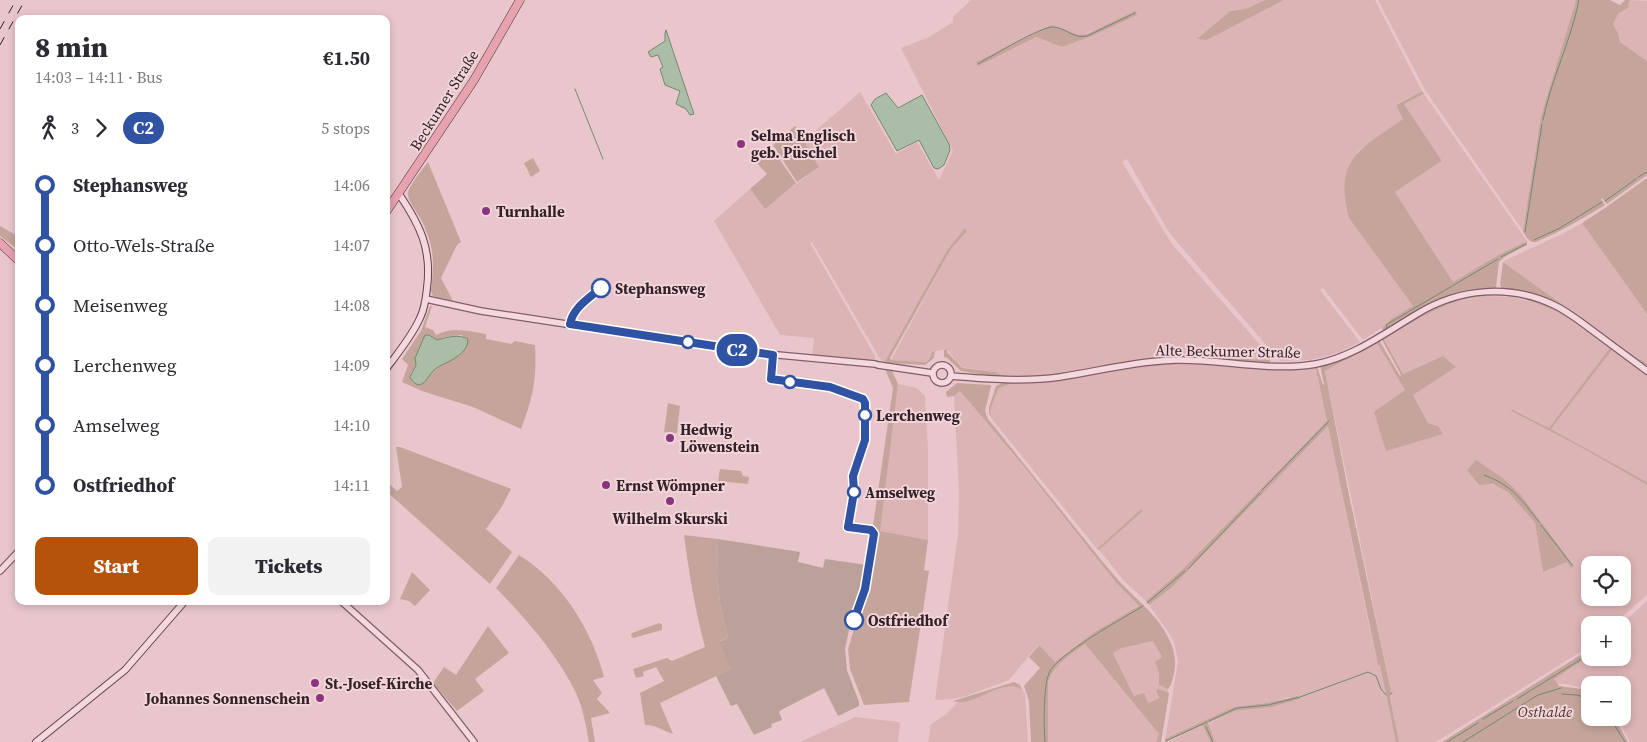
<!DOCTYPE html>
<html lang="en">
<head>
<meta charset="utf-8">
<style>
	body { margin:0; font-family:"Source Serif 4",serif; background:#f2f2f3; color:#2b2b33; height:100vh; display:flex; flex-direction:column; font-size:19px; white-space:nowrap }
	* { box-sizing:border-box; margin:0 }
	p { font-size:16px; color:#7c7c81 }
	.icon { flex:none; width:28px; height:28px; fill:none; stroke:currentColor; stroke-width:2; stroke-linecap:round; stroke-linejoin:round }
	.map { position:relative; flex:1; overflow:hidden }
	.sheet { position:absolute; left:15px; top:15px; width:375px; height:590px; display:flex; flex-direction:column; background:#fff; border-radius:10px; box-shadow:0 2px 8px #0003 }
	.sheet>* { flex:none }
	.badge { padding:0 10px; border-radius:16px; font-size:18px; line-height:32px }
	.controls { position:absolute; left:1581px; top:556px; display:grid; gap:10px }
	.controls a { display:grid; place-items:center; width:50px; height:50px; border-radius:10px; background:#fff; box-shadow:0 2px 8px #0003; font-size:25px }
	.map>.badge { position:absolute; translate:-50% -50%; box-shadow:0 0 0 2px #fff }
	.legs { display:flex; align-items:center; gap:8px; height:55px; padding:0 20px; font-size:16px }
	.legs p { margin-inline-start:auto }
	.summary { display:flex; align-items:center; justify-content:space-between; height:85px; padding:0 20px }
	h1 { font-size:28px; font-weight:800; line-height:38px }
	.button { display:flex; gap:10px; margin-top:auto; padding:10px 20px }
	.button a { flex:1; height:58px; border-radius:10px; background:#b45309; color:#fff; font-size:20px; font-weight:800; line-height:58px; text-align:center }
	.button a+a { background:#f2f2f3; color:#2b2b33 }
	ul { padding:0 20px; list-style:none }
	li { display:flex; align-items:center; gap:18px; height:60px; font-size:19px }
	li i { display:grid; place-items:center; width:8px; height:100%; margin:0 6px; background:currentColor }
	li i::after { content:''; width:12px; height:12px; margin:-6px; border:4px solid; border-radius:50%; background:#fff }
	li p { margin-inline-start:auto }
	li:first-child i { background:linear-gradient(#0000 50%,currentColor 0) }
	li:last-child i { background:linear-gradient(currentColor 50%,#0000 0) }
	.map>svg:first-child { display:block }
	.farmland { fill:#ddb4b6; fill-rule:evenodd }
	.green { fill:#c5a59b; fill-rule:evenodd }
	.cemetery { fill:#bba199 }
	.water { fill:#abbda7; stroke:#728a6f }
	.lines { fill:none; stroke-linecap:round; stroke-linejoin:round }
	.stream { stroke:#728a6f; stroke-width:1 }
	.tertiary-casing { stroke:#825e6a; stroke-width:8 }
	.secondary-casing { stroke:#64414e; stroke-width:8 }
	.primary-casing { stroke:#50323e; stroke-width:9 }
	.tertiary { stroke:#f4d8dd; stroke-width:5.5 }
	.secondary { stroke:#f4d8dd; stroke-width:6 }
	.primary { stroke:#e7a2b0; stroke-width:8 }
	.rail { stroke:#342028; stroke-width:1; stroke-dasharray:9 9; stroke-linecap:butt }
	.line-1-casing { stroke:#fff; stroke-width:11 }
	.line-1 { stroke:#3052a2; stroke-width:8 }
	.poi-dot { fill:#893580; stroke:#f1d5d9; stroke-width:2 }
	.stop-1-dot { fill:#fff; stroke:#3052a2; stroke-width:2.5 }
	.labels { text-anchor:middle; dominant-baseline:central; stroke-width:4; stroke-linejoin:round; paint-order:stroke }
	.street-label { font-size:15px; fill:#342028; stroke:#f1d5d9 }
	.poi-label { font-size:15px; font-weight:bold; fill:#342028; stroke:#f1d5d9; text-anchor:start }
	.stop-label { font-size:15px; font-weight:bold; fill:#342028; stroke:#f1d5d9; text-anchor:start }
	.park-label { font-size:15px; font-style:italic; fill:#4e3629; stroke:#f1d5d9 }
</style>
</head>
<body>
<div class="map">
<svg width="1647" height="742" viewBox="0 0 1647 742">
	<rect width="100%" height="100%" fill="#e9c6cc"/>
	<!-- farmland -->
	<path class="farmland" d="M 971,0 L 1265,0 L 1245,9 L 1230,11 L 1197,39 L 1207,40 L 1284,0 L 1375,0 L 1422,91 L 1396,104 L 1404,119 L 1357,152 L 1355,226 L 1413,306 L 1391,319 L 1382,328 L 1363,340 L 1323,288 L 1320,290 L 1360,342 L 1340,352 L 1324,357 L 1309,360 L 1280,361 L 1177,242 L 1167,229 L 1127,159 L 1122,162 L 1172,244 L 1255,339 L 1268,356 L 1269,360 L 1179,356 L 1156,357 L 1041,376 L 1020,376 L 1002,375 L 995,372 L 960,367 L 947,349 L 932,352 L 929,361 L 926,362 L 891,360 L 951,249 L 967,231 L 946,252 L 884,363 L 880,359 L 812,242 L 810,243 L 875,356 L 875,362 L 812,356 L 814,338 L 780,335 L 714,221 L 750,189 L 765,208 L 783,193 L 819,167 L 804,141 L 860,92 L 896,154 L 917,142 L 939,180 L 953,151 L 901,48 L 927,38 L 953,22 L 953,17 ZM 1137,14 L 1092,36 L 1062,47 L 1036,37 L 976,62 L 1051,25 L 1079,36 Z
		M 1378,0 L 1576,0 L 1541,116 L 1523,231 L 1425,90 Z
		M 1631,0 L 1647,1 L 1647,61 L 1620,42 L 1618,33 L 1613,24 L 1619,13 L 1629,1 Z
		M 1424,94 L 1527,241 L 1500,254 L 1453,282 L 1395,192 L 1442,161 L 1404,104 Z
		M 1582,223 L 1647,314 L 1647,364 L 1503,262 L 1508,259 L 1562,234 Z
		M 1483,296 L 1512,297 L 1541,304 L 1566,317 L 1611,348 L 1549,428 L 1513,409 L 1511,411 L 1575,444 L 1647,485 L 1647,595 L 1613,625 L 1590,625 L 1590,645 L 1582,651 L 1436,742 L 1399,742 L 1390,698 L 1391,691 L 1325,371 L 1377,343 L 1406,390 L 1374,413 L 1438,426 L 1428,423 L 1413,395 L 1443,356 L 1403,374 L 1384,339 L 1427,313 L 1446,304 ZM 1476,461 L 1521,495 L 1574,566 L 1567,562 L 1543,572 L 1535,523 L 1508,492 L 1498,486 L 1488,484 L 1467,470 ZM 1590,565 L 1622,565 L 1622,598 L 1590,598 Z
		M 1612,350 L 1647,375 L 1647,482 L 1551,429 Z
		M 1194,364 L 1273,369 L 1316,369 L 1327,421 L 1183,569 L 1146,601 L 1125,582 L 1099,550 L 1143,511 L 1141,509 L 1097,549 L 992,419 L 990,411 L 998,389 L 1008,384 L 1068,380 L 1144,366 Z
		M 898,384 L 917,388 L 925,396 L 928,450 L 928,540 L 879,531 Z
		M 960,391 L 1026,469 L 1117,584 L 1139,606 L 1096,631 L 1055,662 L 1038,645 L 1009,680 L 966,696 L 953,699 L 935,700 L 958,534 L 959,494 L 954,396 Z
		M 1328,425 L 1368,621 L 1378,665 L 1380,664 L 1396,742 L 1215,742 L 1208,724 L 1235,711 L 1272,707 L 1300,699 L 1288,697 L 1267,703 L 1234,707 L 1165,740 L 1178,661 L 1174,642 L 1167,630 L 1149,605 L 1171,588 Z
		M 1647,601 L 1647,742 L 1630,742 L 1617,718 L 1622,718 L 1622,685 L 1590,685 L 1590,690 L 1566,684 L 1557,684 L 1554,679 L 1590,656 L 1590,658 L 1622,658 L 1622,625 L 1620,625 Z
		M 1153,641 L 1162,657 L 1156,662 L 1159,673 L 1159,685 L 1168,689 L 1168,692 L 1158,689 L 1156,690 L 1159,698 L 1148,703 L 1134,696 L 1113,653 L 1122,648 Z
		M 1085,644 L 1159,734 L 1156,742 L 1048,742 L 1048,683 L 1050,674 L 1057,665 Z
		M 1009,685 L 1018,686 L 1025,693 L 1028,742 L 928,742 L 931,724 L 946,714 L 957,703 L 983,695 Z
		M 855,717 L 899,722 L 900,725 L 898,742 L 800,742 Z
		M 1203,725 L 1210,742 L 1168,742 L 1178,737 Z"/>
	<!-- green -->
	<path class="green" d="M 1265,0 L 1284,0 L 1207,40 L 1197,39 L 1230,11 L 1245,9 Z
		M 1576,0 L 1610,0 L 1620,5 L 1625,0 L 1631,0 L 1629,1 L 1628,8 L 1619,13 L 1613,24 L 1618,33 L 1620,42 L 1647,61 L 1647,175 L 1607,204 L 1602,198 L 1601,199 L 1605,205 C 1582,219 1560,232 1536,242 C 1529,243 1526,237 1523,231 L 1541,116 Z
		M 1135,11 L 1137,15 L 1092,36 L 1062,47 L 1036,37 L 978,66 L 976,62 L 1051,25 L 1079,35 L 1087,34 Z
		M 1422,91 L 1424,94 L 1404,104 L 1442,161 L 1395,192 L 1453,282 L 1500,254 L 1527,241 L 1527,245 L 1506,256 L 1499,262 L 1496,288 L 1440,300 L 1384,332 L 1382,328 L 1391,319 L 1413,306 L 1349,218 C 1333,158 1361,149 1403,119 L 1396,105 Z
		M 795,126 L 806,139 L 804,141 L 819,167 L 797,182 L 773,145 Z
		M 771,147 L 796,183 L 765,209 L 750,189 L 767,174 L 755,161 Z
		M 533,158 L 540,171 L 531,177 L 524,163 Z
		M 428,162 L 461,242 L 457,245 L 441,278 L 453,301 L 433,296 L 431,291 C 434,262 435,250 423,223 C 419,215 406,199 408,192 C 411,183 422,170 428,162 Z
		M 1647,178 L 1647,314 L 1582,223 L 1605,208 Z
		M 0,226 L 19,237 L 19,246 L 16,248 L 0,236 Z
		M 965,228 L 967,231 L 951,249 L 890,358 L 891,360 L 926,362 L 929,360 L 932,352 L 935,351 L 934,358 L 925,365 L 884,363 L 946,252 Z
		M 1503,262 L 1639,359 C 1644,361 1647,362 1647,368 L 1567,310 L 1503,290 L 1500,285 Z
		M 1482,294 C 1492,294 1503,293 1513,295 C 1552,300 1581,325 1611,347 L 1612,349 L 1613,349 L 1647,372 L 1647,375 L 1612,350 L 1551,429 L 1647,482 L 1647,485 L 1575,444 L 1511,411 L 1512,409 L 1549,428 L 1610,348 C 1543,294 1490,275 1411,323 C 1402,328 1393,333 1384,339 L 1403,374 L 1443,356 L 1456,367 L 1413,395 L 1428,423 L 1438,426 L 1443,434 L 1386,451 L 1374,412 L 1405,390 L 1377,343 L 1325,371 L 1349,495 L 1391,691 L 1390,698 L 1399,742 L 1396,742 L 1380,665 L 1378,665 L 1328,426 L 1171,588 L 1149,605 L 1146,601 L 1183,569 L 1327,421 L 1316,369 L 1273,369 L 1194,364 L 1166,365 L 1121,369 L 1068,380 L 1009,384 L 998,389 L 990,411 L 992,419 L 989,413 L 989,407 L 996,386 L 1002,383 L 1024,382 L 1117,368 L 1174,362 L 1317,366 L 1323,385 L 1324,384 L 1320,365 L 1379,340 L 1400,376 L 1401,375 L 1382,340 L 1382,336 L 1446,301 Z
		M 430,306 L 432,306 L 425,327 L 433,330 L 436,335 C 451,326 470,331 486,334 L 486,339 L 511,344 L 515,341 L 535,345 C 537,379 533,397 521,429 L 473,407 L 422,391 L 402,382 L 408,365 L 402,359 L 421,331 ZM 425,335 L 429,335 L 437,340 L 444,337 L 462,335 L 467,346 C 460,358 444,362 434,370 C 428,375 425,382 419,385 L 411,380 L 411,373 L 416,365 Z
		M 1255,339 L 1270,357 L 1270,363 L 1182,359 L 1039,378 L 1005,378 L 961,371 L 947,358 L 944,357 L 944,350 L 947,349 L 947,352 L 961,367 L 963,368 L 995,372 L 1002,375 L 1009,376 L 1041,376 L 1156,357 L 1179,356 L 1268,360 L 1268,356 Z
		M 885,369 L 892,371 L 898,384 L 880,531 L 928,540 L 924,570 L 929,571 L 909,702 L 864,705 L 850,669 L 848,649 L 867,586 L 876,531 L 873,526 L 893,388 Z
		M 957,383 L 990,385 L 991,386 L 985,411 L 988,419 L 1102,561 C 1108,568 1114,575 1120,582 C 1141,604 1171,626 1175,659 C 1176,668 1173,677 1171,685 L 1168,689 L 1159,685 L 1159,673 L 1155,662 L 1162,657 L 1153,641 L 1122,648 L 1113,653 L 1134,696 L 1144,693 L 1148,703 L 1159,698 L 1156,690 L 1158,689 L 1168,692 L 1169,694 L 1161,742 L 1156,742 L 1159,734 L 1085,644 C 1071,655 1052,665 1048,683 L 1048,742 L 1031,742 L 1029,701 L 1024,686 L 1040,668 L 1029,657 L 1039,645 L 1055,662 L 1096,631 L 1139,606 L 1117,584 L 1026,469 L 960,391 L 954,396 L 947,397 L 946,392 Z
		M 668,403 L 680,406 L 677,433 L 664,432 Z
		M 396,447 L 400,447 L 511,489 L 501,508 L 486,529 L 512,552 L 490,584 L 386,491 L 386,481 L 397,491 L 402,487 Z
		M 1476,460 L 1504,479 L 1521,495 L 1574,566 L 1571,568 L 1567,562 L 1543,572 L 1535,523 L 1508,492 L 1493,484 L 1479,485 L 1467,470 Z
		M 720,469 L 741,471 L 743,476 L 749,477 L 748,484 L 718,481 Z
		M 1141,509 L 1143,511 L 1099,550 L 1097,549 Z
		M 684,535 L 718,539 L 717,573 L 720,603 L 728,638 L 720,641 L 731,669 L 660,703 L 673,734 C 663,731 657,725 645,725 L 640,693 L 664,681 L 656,667 L 643,672 L 644,676 L 636,678 L 633,669 L 667,658 L 672,661 L 705,647 C 695,610 689,573 684,535 Z
		M 519,555 C 562,582 591,628 604,677 L 593,680 L 602,693 L 597,699 L 610,713 L 591,718 L 595,742 L 589,742 C 586,726 583,708 576,693 C 557,654 526,619 496,588 Z
		M 412,572 L 430,590 L 415,606 L 409,601 L 400,599 Z
		M 659,623 L 662,624 L 662,630 L 633,638 L 631,636 L 632,633 Z
		M 488,626 L 509,653 L 475,679 L 484,691 L 457,711 L 433,683 L 444,667 L 456,675 Z
		M 1590,649 L 1590,656 L 1554,679 L 1559,686 L 1582,689 L 1590,692 L 1590,718 L 1615,718 L 1628,742 L 1442,742 Z
		M 1014,682 L 1020,685 L 1022,690 C 1005,675 973,709 953,701 Z
		M 1298,696 L 1300,699 L 1272,707 L 1235,711 L 1208,723 L 1215,742 L 1210,742 L 1203,725 L 1165,742 L 1165,739 L 1234,707 L 1267,703 Z"/>
	<!-- cemetery -->
	<path class="cemetery" d="M 718,539 L 800,552 L 798,562 L 823,568 L 825,559 L 867,565 L 863,589 L 849,630 L 845,649 L 847,670 L 859,702 L 859,706 L 838,716 L 824,688 L 781,710 L 779,712 L 782,720 L 771,724 L 772,727 L 754,735 L 737,704 L 731,706 L 716,676 L 731,669 L 719,642 L 728,638 L 720,603 L 717,573 Z"/>
	<!-- water -->
	<path class="water" d="M 666,30 L 694,114 L 690,115 L 686,109 L 676,104 L 680,91 L 665,85 L 660,69 L 663,67 L 658,55 L 651,57 L 648,52 L 665,41 L 665,33 Z
		M 886,93 L 898,108 L 922,95 L 949,144 L 950,150 L 944,165 L 938,169 L 934,168 L 919,140 L 897,151 L 871,105 L 875,99 Z
		M 425,335 L 429,335 L 437,340 C 447,337 459,334 468,339 C 468,356 447,361 435,369 C 430,373 427,381 422,384 C 417,387 412,381 410,377 L 416,365 L 415,358 Z"/>
	<g class="lines">
		<!-- stream -->
		<path class="stream" d="M 978,64 C 992,56 1041,26 1054,27 C 1067,28 1072,39 1087,36 L 1135,13
			M 575,89 L 603,159
			M 1543,120 C 1551,79 1571,41 1579,0
			M 1638,177 L 1647,172
			M 1605,201 L 1636,179
			M 1525,232 L 1542,124
			M 1534,240 L 1560,228 L 1602,202
			M 1501,257 L 1526,244
			M 1387,328 L 1386,325 L 1498,259
			M 1484,475 C 1513,486 1520,498 1539,522
			M 1262,490 L 1329,421
			M 1541,525 L 1572,565
			M 1188,569 L 1260,493
			M 1147,603 L 1185,571
			M 1586,656 L 1590,654
			M 1390,694 L 1392,693
			M 1562,694 L 1577,695 L 1590,699
			M 1517,699 L 1583,658
			M 1610,718 L 1625,742
			M 1483,719 L 1513,701
			M 1209,721 L 1237,708 L 1268,705 L 1300,697 L 1368,672 L 1376,676 L 1381,689 L 1386,695
			M 1206,727 L 1213,742
			M 1166,741 L 1207,722
			M 1045,742 C 1044,725 1043,688 1049,673 C 1057,654 1124,618 1143,606
			M 1447,742 L 1478,723
			M 1463,742 L 1538,695 L 1561,688"/>
		<!-- tertiary casing -->
		<g class="tertiary-casing">
			<path id="tertiary" d="M 426,299 L 481,311 L 756,353 L 875,364
				M933 374a9 9 0 1 1 18 0a9 9 0 1 1-18 0Z
				M 878,365 L 932,373
				M 951,376 C 987,379 1024,382 1060,377 C 1099,371 1136,361 1176,360 C 1222,359 1270,372 1316,364 C 1353,357 1385,333 1417,314 C 1459,288 1510,284 1554,305 C 1567,311 1578,320 1589,328 C 1608,342 1628,357 1647,371
				M 0,571 L 19,551
				M 341,601 L 418,670 L 474,742"/>
		</g>
		<!-- secondary casing -->
		<g class="secondary-casing">
			<path id="secondary" d="M 386,369 C 398,353 412,336 420,318 C 425,308 426,298 427,288 C 432,249 420,225 399,194
				M 36,742 L 125,670 L 185,601"/>
		</g>
		<!-- primary casing -->
		<g class="primary-casing">
			<path id="primary" d="M 386,212 L 474,80 L 520,0
				M 0,243 L 19,261"/>
		</g>
		<!-- tertiary -->
		<use href="#tertiary" class="tertiary"/>
		<!-- secondary -->
		<use href="#secondary" class="secondary"/>
		<!-- primary -->
		<use href="#primary" class="primary"/>
		<!-- rail -->
		<path class="rail" d="M 0,29 L 16,0
			M 0,45 L 25,0"/>
	</g>
	<g class="lines">
		<!-- line-1 casing -->
		<g class="line-1-casing">
			<path id="line-1" d="M 601,288 C 588,299 573,308 570,324 L 773,355 L 771,379 L 830,387 L 863,399 L 865,403 L 865,440 L 853,476 L 854,492 L 848,527 L 871,530 L 874,534 L 865,589 L 854,620"/>
		</g>
		<!-- line-1 -->
		<use href="#line-1" class="line-1"/>
	</g>
	<!-- markers -->
	<g class="poi-dot">
		<circle cx="741" cy="144" r="5"/>
		<circle cx="486" cy="211" r="5"/>
		<circle cx="670" cy="438" r="5"/>
		<circle cx="606" cy="485" r="5"/>
		<circle cx="670" cy="501" r="5"/>
		<circle cx="315" cy="683" r="5"/>
		<circle cx="320" cy="698" r="5"/>
	</g>
	<g class="stop-1-dot">
		<circle cx="601" cy="288" r="9"/>
		<circle cx="688" cy="342" r="6"/>
		<circle cx="790" cy="382" r="6"/>
		<circle cx="865" cy="415" r="6"/>
		<circle cx="854" cy="492" r="6"/>
		<circle cx="854" cy="620" r="9"/>
	</g>
	<g class="labels">
		<!-- street labels -->
		<g class="street-label">
			<text transform="translate(444 100) rotate(-58)">Beckumer Straße</text>
			<text transform="translate(1228 351) rotate(1)">Alte Beckumer Straße</text>
		</g>
		<!-- poi labels -->
		<g class="poi-label">
			<text x="751" y="135">Selma Englisch<tspan x="751" dy="17">geb. Püschel</tspan></text>
			<text x="496" y="211">Turnhalle</text>
			<text x="680" y="429">Hedwig<tspan x="680" dy="17">Löwenstein</tspan></text>
			<text x="616" y="485">Ernst Wömpner</text>
			<text x="670" y="518" text-anchor="middle">Wilhelm Skurski</text>
			<text x="325" y="683">St.-Josef-Kirche</text>
			<text x="310" y="698" text-anchor="end">Johannes Sonnenschein</text>
		</g>
		<!-- stop labels -->
		<g class="stop-label">
			<text x="615" y="288">Stephansweg</text>
			<text x="876" y="415">Lerchenweg</text>
			<text x="865" y="492">Amselweg</text>
			<text x="868" y="620">Ostfriedhof</text>
		</g>
		<!-- park labels -->
		<g class="park-label">
			<text x="1545" y="711">Osthalde</text>
		</g>
	</g>
</svg>
<div class="controls">
<a><svg class="icon" aria-label="locate" viewBox="0 0 24 24"><circle cx="12" cy="12" r="6"/><path d="M12 2v4M12 18v4M2 12h4M18 12h4"/></svg></a>
<a>+</a>
<a>−</a>
</div>
<b class="badge" style="left:737px;top:350px;background:#3052a2;color:#fff">C2</b>
<section class="sheet">
<div class="summary"><div><h1>8 min</h1><p>14:03 – 14:11 · Bus</p></div><b>€1.50</b></div>
<div class="legs"><svg class="icon" aria-label="walk" viewBox="0 0 24 24"><circle cx="13" cy="4" r="2"/><path d="M13 8l-2 6 4 7M11 14l-3 7M7 12l3-4h3l4 4"/></svg>3<svg class="icon" aria-label="forward" viewBox="0 0 24 24"><path d="M9 5l7 7-7 7"/></svg><b class="badge" style="background:#3052a2;color:#fff">C2</b><p>5 stops</p></div>
<ul>
<li><i style="color:#3052a2"></i><b>Stephansweg</b><p>14:06</p></li>
<li><i style="color:#3052a2"></i><span>Otto-Wels-Straße</span><p>14:07</p></li>
<li><i style="color:#3052a2"></i><span>Meisenweg</span><p>14:08</p></li>
<li><i style="color:#3052a2"></i><span>Lerchenweg</span><p>14:09</p></li>
<li><i style="color:#3052a2"></i><span>Amselweg</span><p>14:10</p></li>
<li><i style="color:#3052a2"></i><b>Ostfriedhof</b><p>14:11</p></li>
</ul>
<div class="button"><a>Start</a><a>Tickets</a></div>
</section>
</div>
</body>
</html>
